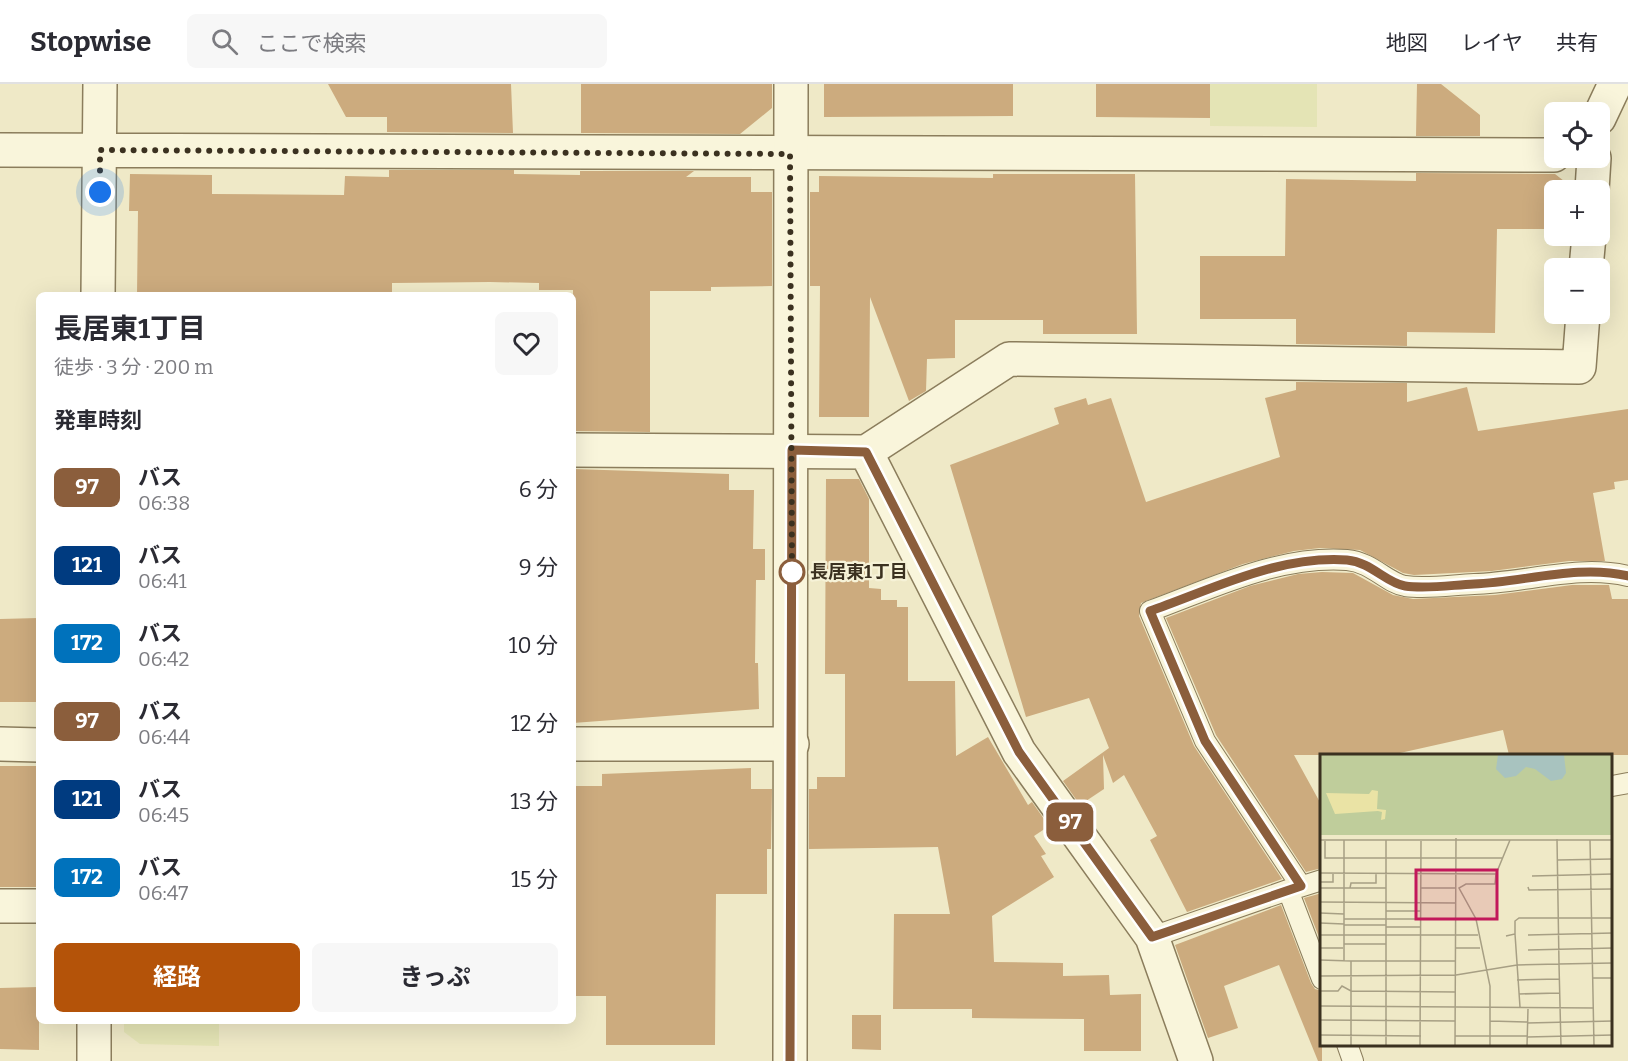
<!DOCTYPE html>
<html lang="ja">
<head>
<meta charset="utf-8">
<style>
	body { margin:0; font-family:Bitter,"Noto Sans JP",serif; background:#f7f7f7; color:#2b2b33; height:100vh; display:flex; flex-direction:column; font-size:22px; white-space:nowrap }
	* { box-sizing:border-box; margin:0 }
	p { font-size:20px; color:#7c7c81 }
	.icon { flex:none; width:33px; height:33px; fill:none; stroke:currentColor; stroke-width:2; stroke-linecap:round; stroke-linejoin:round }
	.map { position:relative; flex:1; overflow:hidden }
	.drawer { position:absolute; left:36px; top:208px; width:540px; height:732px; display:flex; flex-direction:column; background:#fff; border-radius:9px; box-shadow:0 6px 24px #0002 }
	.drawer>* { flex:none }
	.badge { padding:0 12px; border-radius:9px; font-size:21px; line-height:39px }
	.tools { position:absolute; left:1544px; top:18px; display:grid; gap:12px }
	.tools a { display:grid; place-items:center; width:66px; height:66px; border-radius:9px; background:#fff; box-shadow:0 6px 24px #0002; font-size:30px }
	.you { position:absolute; width:30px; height:30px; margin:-15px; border:4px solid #fff; border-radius:50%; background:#1a73e8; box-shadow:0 0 0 9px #1a73e833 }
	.map>.badge { position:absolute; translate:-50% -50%; box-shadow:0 0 0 3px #fff }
	h2 { padding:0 18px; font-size:22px; line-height:54px }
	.round { display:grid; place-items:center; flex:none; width:63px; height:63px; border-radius:9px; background:#f7f7f7 }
	.head { display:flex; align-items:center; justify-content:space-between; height:102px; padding:0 18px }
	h1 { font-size:28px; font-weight:700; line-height:45px }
	.cta { display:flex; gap:12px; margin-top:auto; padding:12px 18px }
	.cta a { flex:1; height:69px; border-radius:9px; background:#b45309; color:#fff; font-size:24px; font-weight:700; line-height:69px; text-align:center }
	.cta a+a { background:#f7f7f7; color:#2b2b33 }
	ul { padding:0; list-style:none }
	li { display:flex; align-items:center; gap:18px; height:78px; padding:0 18px }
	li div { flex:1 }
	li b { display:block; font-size:22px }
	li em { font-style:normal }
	li .badge { min-width:66px; font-weight:700; text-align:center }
	header { display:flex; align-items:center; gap:36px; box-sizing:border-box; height:84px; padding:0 30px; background:#fff; border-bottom:2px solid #e1e1e2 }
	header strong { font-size:28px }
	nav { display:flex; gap:33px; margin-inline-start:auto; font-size:21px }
	.search { width:420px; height:54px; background:#f7f7f7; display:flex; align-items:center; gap:15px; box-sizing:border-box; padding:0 21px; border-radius:9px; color:#7c7c81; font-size:22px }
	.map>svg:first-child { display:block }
	.farmland { fill:#e4e4b5 }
	.building { fill:#ccab7e }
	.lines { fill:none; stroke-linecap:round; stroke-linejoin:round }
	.service-casing { stroke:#8b7d5c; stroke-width:22 }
	.minor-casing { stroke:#8b7d5c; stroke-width:36 }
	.tertiary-casing { stroke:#8b7d5c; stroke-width:36 }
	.service { stroke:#f9f5db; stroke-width:20 }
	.minor { stroke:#f9f5db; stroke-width:33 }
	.tertiary { stroke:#f9f5db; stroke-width:33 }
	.line-casing { stroke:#fff; stroke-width:14 }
	.line { stroke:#8b5e3c; stroke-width:9 }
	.walk { stroke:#3b3120; stroke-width:6; stroke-dasharray:0 10.8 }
	.stop-dot { fill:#fff; stroke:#8b5e3c; stroke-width:3 }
	.labels { text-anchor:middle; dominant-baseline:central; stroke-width:4.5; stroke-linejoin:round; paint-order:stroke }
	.stop-label { font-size:18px; font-weight:bold; fill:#3b3120; stroke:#f6f2d7; text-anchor:start }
	.inset-road { fill:none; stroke:#a79f84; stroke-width:1.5 }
	.view { fill:#c2185b; fill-opacity:0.15; stroke:#c2185b; stroke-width:3 }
	.inset-edge { fill:none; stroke:#3b3120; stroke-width:3 }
</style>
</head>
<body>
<header>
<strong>Stopwise</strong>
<div class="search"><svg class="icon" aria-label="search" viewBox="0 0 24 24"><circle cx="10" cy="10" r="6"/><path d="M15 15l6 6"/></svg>ここで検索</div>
<nav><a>地図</a><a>レイヤ</a><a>共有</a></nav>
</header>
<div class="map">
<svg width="1628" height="977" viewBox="0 0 1628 977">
	<rect width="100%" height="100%" fill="#efe9c7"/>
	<!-- farmland -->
	<path class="farmland" d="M 1210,0 L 1317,0 L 1317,43 L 1210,42 Z
		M 124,938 L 219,938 L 219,962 L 140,960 L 124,948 Z"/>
	<!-- building -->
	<path class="building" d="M 328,0 L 511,0 L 513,49 L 387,48 L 387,33 L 346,33 Z
		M 581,0 L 772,0 L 772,24 L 740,50 L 581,49 Z
		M 824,0 L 1013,0 L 1013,32 L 824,33 Z
		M 1096,0 L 1210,0 L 1210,34 L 1096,33 Z
		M 1417,0 L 1441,0 L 1480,31 L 1480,52 L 1416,52 Z
		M 389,86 L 514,86 L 514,90 L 580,91 L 580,87 L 694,87 L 686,93 L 751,93 L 751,108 L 772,108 L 772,202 L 711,203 L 711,207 L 650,207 L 650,348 L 573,347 L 573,206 L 539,206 L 539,199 L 490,198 L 392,199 L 392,212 L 137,212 L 138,127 L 129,127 L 130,90 L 212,91 L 212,110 L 344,111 L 345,92 L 389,93 Z
		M 1416,89 L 1555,90 L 1573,104 L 1574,106 L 1554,106 L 1554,145 L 1497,145 L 1495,249 L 1407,248 L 1407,262 L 1296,260 L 1296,235 L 1200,235 L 1200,172 L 1285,172 L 1286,95 L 1416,97 Z
		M 993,90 L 1135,90 L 1137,250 L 1043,250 L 1043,236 L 955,236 L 955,274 L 927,275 L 926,307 L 909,317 L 870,213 L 869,333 L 819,333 L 820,202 L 810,202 L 810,108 L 819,108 L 819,92 L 993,94 Z
		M 1296,298 L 1407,299 L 1407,318 L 1467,303 L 1478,347 L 1628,325 L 1628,396 L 1614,398 L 1615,405 L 1593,409 L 1605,477 L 1569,477 L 1492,487 L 1414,491 L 1403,489 L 1360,466 L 1320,464 L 1294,467 L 1243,480 L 1141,519 L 1139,532 L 1194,662 L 1282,795 L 1187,828 L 1150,756 L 1157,752 L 1124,691 L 1113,699 L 1103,671 L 1104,705 L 1080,721 L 1063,697 L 1109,664 L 1089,614 L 1026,633 L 950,381 L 1059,340 L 1054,324 L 1086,314 L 1088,321 L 1111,314 L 1146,418 L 1280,373 L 1265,314 L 1296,306 Z
		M 573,385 L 729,390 L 729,406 L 754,406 L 753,465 L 765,465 L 765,496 L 756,496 L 755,579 L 758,579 L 759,625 L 573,639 Z
		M 826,395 L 859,395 L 869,415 L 869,504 L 881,505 L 881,516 L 897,516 L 897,523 L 908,523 L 908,597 L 955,597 L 956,672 L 988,653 L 1028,721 L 1032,718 L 1049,742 L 1034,752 L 1046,770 L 1041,772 L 1054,793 L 992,832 L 994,878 L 1063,879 L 1063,892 L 1109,891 L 1110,911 L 1141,910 L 1141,967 L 1084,967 L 1084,935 L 972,934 L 972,925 L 893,925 L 894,830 L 950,830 L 938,763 L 809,765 L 809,705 L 817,705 L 817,693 L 845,693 L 845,590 L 825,590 Z
		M 1322,488 L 1353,489 L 1393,511 L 1413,515 L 1495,511 L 1572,501 L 1609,501 L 1612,515 L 1628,515 L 1628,671 L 1509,671 L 1503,646 L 1391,671 L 1294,671 L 1322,722 L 1322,784 L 1306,788 L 1216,651 L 1166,534 L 1250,502 L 1298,490 Z
		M 39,534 L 39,618 L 0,618 L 0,535 Z
		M 0,682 L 39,682 L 39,803 L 0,803 Z
		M 751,684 L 751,705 L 772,705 L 771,765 L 767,765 L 767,810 L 716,810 L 715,961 L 606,961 L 606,912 L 573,912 L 573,702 L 602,702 L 602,690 Z
		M 1322,809 L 1322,861 L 1304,814 Z
		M 1281,821 L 1311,899 L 1315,905 L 1322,907 L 1322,977 L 1318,977 L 1279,881 L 1224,902 L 1238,944 L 1208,954 L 1175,861 Z
		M 39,903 L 39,966 L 0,965 L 0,904 Z
		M 852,931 L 881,931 L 881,966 L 852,965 Z"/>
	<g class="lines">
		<!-- service casing -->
		<g class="service-casing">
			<path id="service" d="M 1612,702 L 1628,699
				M 1301,802 L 1205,657 L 1150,527 C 1213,504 1279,471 1347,476 C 1372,478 1387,499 1405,502 C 1427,505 1452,501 1474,500 C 1525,499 1578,480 1628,492
				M 1290,806 L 1322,796
				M 1152,853 L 1288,806 L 1322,895
				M 1347,960 L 1353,977"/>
		</g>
		<!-- minor casing -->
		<g class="minor-casing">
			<path id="minor" d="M 1599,34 L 1615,0
				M 0,66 L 1554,71
				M 1592,106 L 1594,74
				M 1586,184 L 1589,152
				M 98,212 L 100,0
				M 573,366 L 866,368
				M 0,660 L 39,661
				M 573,660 L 792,660
				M 0,822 L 39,822
				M 94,938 L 94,977
				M 1196,977 L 1152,853 L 1019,668 L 866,368 L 1009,275 L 1579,283 L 1583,230"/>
		</g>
		<!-- tertiary casing -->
		<g class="tertiary-casing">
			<path id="tertiary" d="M 790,977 L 791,0"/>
		</g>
		<!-- service -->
		<use href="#service" class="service"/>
		<!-- minor -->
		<use href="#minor" class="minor"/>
		<!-- tertiary -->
		<use href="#tertiary" class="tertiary"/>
	</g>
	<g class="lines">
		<!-- line casing -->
		<g class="line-casing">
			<path id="line" d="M 790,977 L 792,366 L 866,368 L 1019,668 L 1152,853 L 1301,802 L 1205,657 L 1150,527 C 1213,505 1279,471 1347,476 C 1371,478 1386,499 1405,502 C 1427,505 1452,501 1474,500 C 1524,498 1579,480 1628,492"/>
		</g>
		<!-- line -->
		<use href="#line" class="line"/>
		<!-- walk -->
		<path class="walk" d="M 100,108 L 100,66 L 790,70 L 792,488"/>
	</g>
	<!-- markers -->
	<circle class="stop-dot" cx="792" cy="488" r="12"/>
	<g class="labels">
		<!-- stop labels -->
		<g class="stop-label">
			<text x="810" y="488">長居東1丁目</text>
		</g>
	</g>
	<!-- overview -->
	<g transform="translate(1320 670)">
		<rect width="292" height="292" fill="#efe9c7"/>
		<path d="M 0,1 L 292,1 L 292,81 L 0,81 Z" fill="#bfcd9b"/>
		<path d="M 52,36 L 58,37 L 57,55 L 66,56 L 65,65 L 61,66 L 62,58 L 58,57 L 15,60 L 6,39 L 49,40 Z" fill="#eae3a5"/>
		<path d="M 178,1 L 244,1 L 246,19 L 242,25 L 231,27 L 215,15 L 206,13 L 196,22 L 185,24 L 176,15 Z" fill="#a8c3bf"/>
		<path class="inset-road" d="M 0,86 L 293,86M 270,86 L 274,292M 5,87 L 5,104 L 182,104M 237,106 L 293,105M 0,119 L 176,120 L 190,86M 212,122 L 293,120M 0,128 L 13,128 L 13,119M 208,133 L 209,136 L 293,135M 0,134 L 66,134M 30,134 L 31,129 L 56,129 L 56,119M 101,134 L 136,134M 0,148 L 136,149M 66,157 L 101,157M 0,159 L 24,160M 24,165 L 156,165M 0,169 L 24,170M 24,171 L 66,171M 66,173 L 101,173M 195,180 L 200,253M 0,181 L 158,181M 208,181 L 293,179M 186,182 L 195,180 L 195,167 L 199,164 L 293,164M 24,190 L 66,190M 0,194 L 23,194M 136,194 L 160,194M 208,196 L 293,194M 0,206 L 31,207 L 31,292M 24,207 L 24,86M 31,207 L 135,207M 0,222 L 136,221 L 197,211 L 239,210 L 237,85M 273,224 L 293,224M 197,226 L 239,225M 0,237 L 18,237 L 22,232 L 31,237 L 136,238M 199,240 L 239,239M 0,252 L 274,254M 0,266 L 135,267M 170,267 L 207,268M 207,269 L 293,267M 0,281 L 101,282M 135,282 L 207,282M 207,283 L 293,281M 66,292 L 66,86M 100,292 L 101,87M 135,292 L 136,84M 170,292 L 170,232 L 156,165 L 139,134 L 146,130 L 175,130 L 176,120M 207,292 L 208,255M 241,292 L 239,210 L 293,209"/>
		<path class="view" d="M 96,116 L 177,116 L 177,165 L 96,165 Z"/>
		<rect width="292" height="292" class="inset-edge"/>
	</g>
</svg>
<div class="tools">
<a><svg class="icon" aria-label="locate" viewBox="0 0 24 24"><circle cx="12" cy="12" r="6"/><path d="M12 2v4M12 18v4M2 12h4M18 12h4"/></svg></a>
<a>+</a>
<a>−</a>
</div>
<div class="you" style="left:100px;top:108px"></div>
<b class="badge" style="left:1070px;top:738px;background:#8b5e3c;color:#fff">97</b>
<section class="drawer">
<div class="head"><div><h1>長居東1丁目</h1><p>徒歩 · 3 分 · 200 m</p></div><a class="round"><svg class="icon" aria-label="heart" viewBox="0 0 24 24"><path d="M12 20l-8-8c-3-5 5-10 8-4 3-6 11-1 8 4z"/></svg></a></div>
<h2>発車時刻</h2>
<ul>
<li><span class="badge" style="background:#8b5e3c;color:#fff">97</span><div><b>バス</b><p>06:38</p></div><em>6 分</em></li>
<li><span class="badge" style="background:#003b80;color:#fff">121</span><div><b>バス</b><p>06:41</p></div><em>9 分</em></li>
<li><span class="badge" style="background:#0072bc;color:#fff">172</span><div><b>バス</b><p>06:42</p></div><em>10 分</em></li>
<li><span class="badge" style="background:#8b5e3c;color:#fff">97</span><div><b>バス</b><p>06:44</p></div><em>12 分</em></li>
<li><span class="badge" style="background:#003b80;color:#fff">121</span><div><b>バス</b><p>06:45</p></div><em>13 分</em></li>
<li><span class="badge" style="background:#0072bc;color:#fff">172</span><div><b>バス</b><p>06:47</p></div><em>15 分</em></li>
</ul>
<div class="cta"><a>経路</a><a>きっぷ</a></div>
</section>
</div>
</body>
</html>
